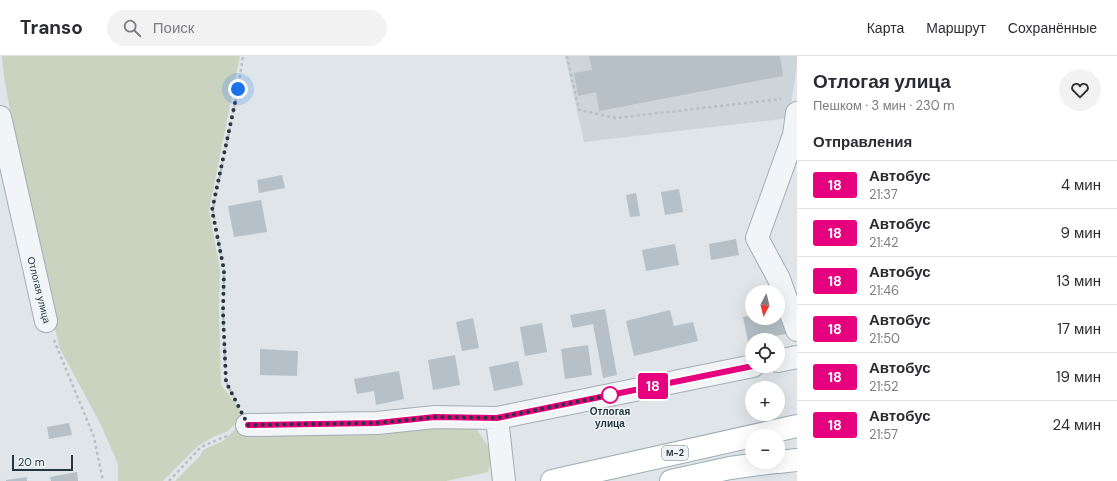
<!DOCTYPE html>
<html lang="ru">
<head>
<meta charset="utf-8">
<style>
	body { margin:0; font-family:"DM Sans",sans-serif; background:#f2f2f3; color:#2b2b33; height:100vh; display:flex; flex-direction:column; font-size:15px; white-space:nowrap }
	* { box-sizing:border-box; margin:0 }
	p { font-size:13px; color:#7c7c81 }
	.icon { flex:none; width:22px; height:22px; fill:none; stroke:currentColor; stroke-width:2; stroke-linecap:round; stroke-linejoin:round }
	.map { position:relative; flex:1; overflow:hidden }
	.panel { display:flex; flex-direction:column; background:#fff; width:320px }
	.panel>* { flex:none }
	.badge { padding:0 8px; border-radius:3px; font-size:14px; line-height:26px }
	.needle { width:26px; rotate:187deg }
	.tools { position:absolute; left:745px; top:229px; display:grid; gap:8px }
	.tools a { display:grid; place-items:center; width:40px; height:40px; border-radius:50%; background:#fff; box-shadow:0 4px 16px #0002; font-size:20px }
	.scale { position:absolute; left:12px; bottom:10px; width:61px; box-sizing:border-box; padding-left:4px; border:2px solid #273740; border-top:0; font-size:11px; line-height:14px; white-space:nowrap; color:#273740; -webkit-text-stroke:3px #eef4f6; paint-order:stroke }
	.you { position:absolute; width:20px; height:20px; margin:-10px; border:3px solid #fff; border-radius:50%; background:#1a73e8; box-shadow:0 0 0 6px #1a73e833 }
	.map>.badge { position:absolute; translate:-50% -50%; box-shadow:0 0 0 2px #fff }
	h2 { padding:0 16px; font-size:15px; line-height:36px }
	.round { display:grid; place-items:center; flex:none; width:42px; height:42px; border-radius:21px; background:#f2f2f3 }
	.overview { display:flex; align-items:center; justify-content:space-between; height:68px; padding:0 16px }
	h1 { font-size:19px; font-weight:700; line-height:30px }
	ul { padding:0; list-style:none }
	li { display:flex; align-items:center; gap:12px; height:48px; padding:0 16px; border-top:1px solid #e1e1e2 }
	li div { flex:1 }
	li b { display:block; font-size:15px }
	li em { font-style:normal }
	li .badge { min-width:44px; font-weight:700; text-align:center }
	header { display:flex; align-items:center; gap:24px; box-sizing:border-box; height:56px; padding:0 20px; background:#fff; border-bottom:1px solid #e1e1e2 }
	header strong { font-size:19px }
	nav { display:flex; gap:22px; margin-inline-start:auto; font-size:14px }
	.search { width:280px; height:36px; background:#f2f2f3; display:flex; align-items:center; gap:10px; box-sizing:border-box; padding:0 14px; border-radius:22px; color:#7c7c81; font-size:15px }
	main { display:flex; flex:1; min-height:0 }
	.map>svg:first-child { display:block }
	.built { fill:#cdd5db }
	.green { fill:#cad3c0 }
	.building { fill:#b6c0c6 }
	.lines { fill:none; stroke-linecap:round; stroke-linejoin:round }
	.minor-casing { stroke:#a4adb3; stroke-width:24 }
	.major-casing { stroke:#9eadb5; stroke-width:24 }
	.path { stroke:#b9c0c4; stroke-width:2.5; stroke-dasharray:3 3; stroke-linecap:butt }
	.minor { stroke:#f2f5f7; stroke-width:22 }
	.major { stroke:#fff; stroke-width:22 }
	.line-casing { stroke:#fff; stroke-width:9 }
	.line { stroke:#e6007e; stroke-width:6 }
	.walk { stroke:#273740; stroke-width:4; stroke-dasharray:0 7.2 }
	.stop-dot { fill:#fff; stroke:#e6007e; stroke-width:2 }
	.labels { text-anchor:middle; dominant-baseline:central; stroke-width:3; stroke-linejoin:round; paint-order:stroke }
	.shield { fill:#eef4f6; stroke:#637077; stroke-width:1 }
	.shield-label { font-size:9px; font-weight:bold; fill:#273740 }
	.street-label { font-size:10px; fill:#273740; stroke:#eef4f6 }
	.stop-label { font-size:10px; font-weight:bold; fill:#273740; stroke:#eef4f6 }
</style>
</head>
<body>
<header>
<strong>Transo</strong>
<div class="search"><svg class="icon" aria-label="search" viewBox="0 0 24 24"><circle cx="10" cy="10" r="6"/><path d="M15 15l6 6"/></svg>Поиск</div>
<nav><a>Карта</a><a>Маршрут</a><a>Сохранённые</a></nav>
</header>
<main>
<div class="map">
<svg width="797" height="425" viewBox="0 0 797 425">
	<rect width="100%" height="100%" fill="#dfe5e9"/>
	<!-- built -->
	<path class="built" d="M 565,0 L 797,0 L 797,9 L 789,62 L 584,86 Z"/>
	<!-- green -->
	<path class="green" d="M 2,0 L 240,0 L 209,154 L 220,214 L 219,253 L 221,329 L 242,356 L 242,361 L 228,375 L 213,381 L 198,390 L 163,425 L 118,425 L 118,408 L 100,367 L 60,293 L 37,200 L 4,21 Z
		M 246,363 L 474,369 L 493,398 L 488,416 L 446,425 L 175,425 L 200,400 L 203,394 L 223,385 Z"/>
	<!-- building -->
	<path class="building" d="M 589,0 L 780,0 L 783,20 L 599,55 L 596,36 L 578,40 L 574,17 L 592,14 Z
		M 282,119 L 285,132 L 259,137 L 257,124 Z
		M 679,133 L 683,156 L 665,159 L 661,136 Z
		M 636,137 L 640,160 L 630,161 L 626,139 Z
		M 261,144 L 267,176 L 234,181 L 228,150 Z
		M 736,183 L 739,199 L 711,204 L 709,188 Z
		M 675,188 L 679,209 L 646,215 L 642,194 Z
		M 605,253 L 617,319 L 603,322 L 593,268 L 573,272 L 570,259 Z
		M 778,253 L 789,277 L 748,286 L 743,261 L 752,259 L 752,262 L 778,262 Z
		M 670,254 L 674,270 L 693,266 L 698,285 L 634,300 L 626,265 Z
		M 473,262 L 479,292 L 462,295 L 456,266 Z
		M 542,267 L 547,296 L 525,300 L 520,271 Z
		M 588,289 L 592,319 L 565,323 L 561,293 Z
		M 260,293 L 298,295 L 297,320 L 260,319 Z
		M 455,299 L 460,329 L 433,334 L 428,304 Z
		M 518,305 L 523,329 L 494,335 L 489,311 Z
		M 399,315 L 404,343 L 376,349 L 374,335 L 357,338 L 354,323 Z
		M 69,367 L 72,379 L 49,383 L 47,371 Z
		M 77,416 L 78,425 L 51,425 L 50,421 Z
		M 27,421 L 27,425 L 6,425 L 6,424 Z"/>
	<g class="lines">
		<!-- minor casing -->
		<g class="minor-casing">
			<path id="minor" d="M 797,57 L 794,79 L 757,182 L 779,223 L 797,274
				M 0,61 L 46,265
				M 778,305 L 797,301
				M 497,362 L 753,310
				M 247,369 L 377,367 L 435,361 L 497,362 L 504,425"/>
		</g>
		<!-- major casing -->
		<g class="major-casing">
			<path id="major" d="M 778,406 L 797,404
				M 552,425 L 797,370
				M 671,425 L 730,412 L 775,406"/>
		</g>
		<!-- path -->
		<path class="path" d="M 567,0 L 579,54 L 616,62 L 781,43
			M 54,284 L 94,381 L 103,425
			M 239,351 L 226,326 L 223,256 L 224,215 L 213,154 L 238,33 L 243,0
			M 169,425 L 201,391 L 229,379"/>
		<!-- minor -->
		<use href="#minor" class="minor"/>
		<!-- major -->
		<use href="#major" class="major"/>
	</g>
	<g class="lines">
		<!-- line casing -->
		<g class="line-casing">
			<path id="line" d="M 248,369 L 377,367 L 435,361 L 497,362 L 753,310"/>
		</g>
		<!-- line -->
		<use href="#line" class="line"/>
		<!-- walk -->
		<path class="walk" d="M 238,33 L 212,154 L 224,214 L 223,256 L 226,326 L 248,369 L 377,367 L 435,361 L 497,362 L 610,339"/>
	</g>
	<!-- markers -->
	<circle class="stop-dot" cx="610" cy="339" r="8"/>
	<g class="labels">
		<!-- shield labels -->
		<rect class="shield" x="662" y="390" width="26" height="14" rx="3"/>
		<g class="shield-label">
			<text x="675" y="397">М-2</text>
		</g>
		<!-- street labels -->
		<g class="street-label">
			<text transform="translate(39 234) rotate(76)">Отлогая улица</text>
		</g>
		<!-- stop labels -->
		<g class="stop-label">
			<text x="610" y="355">Отлогая<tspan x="610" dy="12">улица</tspan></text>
		</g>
	</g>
</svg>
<div class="tools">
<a><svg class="needle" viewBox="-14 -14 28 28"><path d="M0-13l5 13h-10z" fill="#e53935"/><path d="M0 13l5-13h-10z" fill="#7c7c81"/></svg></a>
<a><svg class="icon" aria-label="locate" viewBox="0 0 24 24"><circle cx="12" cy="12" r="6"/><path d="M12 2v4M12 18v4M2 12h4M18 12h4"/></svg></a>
<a>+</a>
<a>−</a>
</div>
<div class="scale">20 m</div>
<div class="you" style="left:238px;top:33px"></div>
<b class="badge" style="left:653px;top:330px;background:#e6007e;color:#fff">18</b>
</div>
<section class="panel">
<div class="overview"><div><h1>Отлогая улица</h1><p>Пешком · 3 мин · 230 m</p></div><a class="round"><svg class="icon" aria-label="heart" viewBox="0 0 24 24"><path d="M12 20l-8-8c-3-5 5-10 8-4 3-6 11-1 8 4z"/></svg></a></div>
<h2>Отправления</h2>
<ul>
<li><span class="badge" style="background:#e6007e;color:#fff">18</span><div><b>Автобус</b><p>21:37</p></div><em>4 мин</em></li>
<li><span class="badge" style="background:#e6007e;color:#fff">18</span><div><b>Автобус</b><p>21:42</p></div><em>9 мин</em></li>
<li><span class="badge" style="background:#e6007e;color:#fff">18</span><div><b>Автобус</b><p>21:46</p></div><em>13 мин</em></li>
<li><span class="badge" style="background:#e6007e;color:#fff">18</span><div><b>Автобус</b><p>21:50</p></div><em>17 мин</em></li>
<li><span class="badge" style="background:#e6007e;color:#fff">18</span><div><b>Автобус</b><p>21:52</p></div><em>19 мин</em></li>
<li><span class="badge" style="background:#e6007e;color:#fff">18</span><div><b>Автобус</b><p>21:57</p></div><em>24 мин</em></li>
</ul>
</section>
</main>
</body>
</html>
